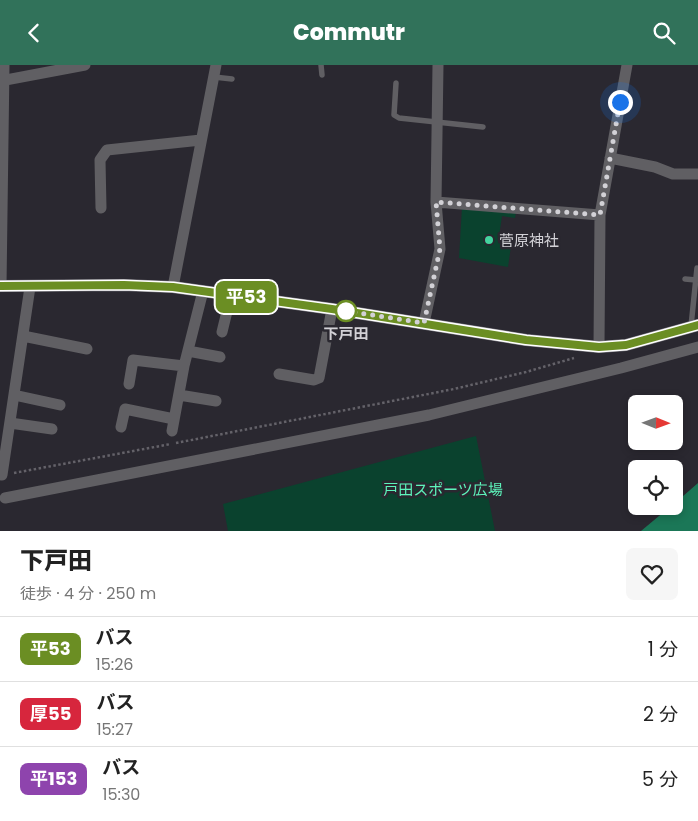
<!DOCTYPE html>
<html lang="ja">
<head>
<meta charset="utf-8">
<style>
	body { margin:0; font-family:Poppins,"Noto Sans JP",sans-serif; background:#f6f6f6; color:#222; height:100vh; display:flex; flex-direction:column; font-size:19px; white-space:nowrap }
	* { box-sizing:border-box; margin:0 }
	p { font-size:16px; color:#767676 }
	.icon { flex:none; width:28px; height:28px; fill:none; stroke:currentColor; stroke-width:2; stroke-linecap:round; stroke-linejoin:round }
	.map { position:relative; height:466px; overflow:hidden }
	.details { display:flex; flex-direction:column; background:#fff; flex:1 }
	.details>* { flex:none }
	.badge { padding:0 10px; border-radius:8px; font-size:18px; line-height:32px }
	.needle { width:32px; rotate:91deg }
	.buttons { position:absolute; left:628px; top:330px; display:grid; gap:10px }
	.buttons a { display:grid; place-items:center; width:55px; height:55px; border-radius:8px; background:#fff; box-shadow:0 2px 8px #0003; font-size:25px }
	.you { position:absolute; width:25px; height:25px; margin:-12px; border:4px solid #fff; border-radius:50%; background:#1a73e8; box-shadow:0 0 0 8px #1a73e833 }
	.map>.badge { position:absolute; translate:-50% -50%; box-shadow:0 0 0 2px #fff }
	.round { display:grid; place-items:center; flex:none; width:52px; height:52px; border-radius:8px; background:#f6f6f6 }
	.overview { display:flex; align-items:center; justify-content:space-between; height:85px; padding:0 20px }
	h1 { font-size:24px; font-weight:800; line-height:38px }
	ul { padding:0; list-style:none }
	li { display:flex; align-items:center; gap:15px; height:65px; padding:0 20px; border-top:1px solid #e0e0e0 }
	li div { flex:1 }
	li b { display:block; font-size:19px }
	li em { font-style:normal }
	li .badge { min-width:55px; font-weight:700; text-align:center }
	header { display:flex; justify-content:space-between; align-items:center; height:65px; padding:0 20px; background:#31725a; color:#fff; font-size:22px; font-weight:800 }
	.map>svg:first-child { display:block }
	.green { fill:#0a422e }
	.water { fill:#1b7757 }
	.lines { fill:none; stroke-linecap:round; stroke-linejoin:round }
	.path { stroke:#646269; stroke-width:2.5; stroke-dasharray:2.5 2.5; stroke-linecap:butt }
	.lane { stroke:#605f63; stroke-width:5.5 }
	.street { stroke:#605f63; stroke-width:11 }
	.secondary { stroke:#7e7d83; stroke-width:12 }
	.line-casing { stroke:#fff; stroke-width:11 }
	.line { stroke:#6b8e23; stroke-width:8 }
	.walk { stroke:#d2d1d6; stroke-width:5; stroke-dasharray:0 9 }
	.poi-dot { fill:#44d49f; stroke:#2a2830; stroke-width:2 }
	.stop-dot { fill:#fff; stroke:#6b8e23; stroke-width:2.5 }
	.labels { text-anchor:middle; dominant-baseline:central; stroke-width:5; stroke-linejoin:round; paint-order:stroke }
	.poi-label { font-size:15px; fill:#d2d1d6; stroke:#2a2830; text-anchor:start }
	.stop-label { font-size:15px; font-weight:bold; fill:#d2d1d6; stroke:#2a2830 }
	.park-label { font-size:15px; fill:#5df4bb; stroke:#2a2830 }
</style>
</head>
<body>
<header><svg class="icon" aria-label="back" viewBox="0 0 24 24"><path d="M15 5l-7 7 7 7"/></svg>Commutr<svg class="icon" aria-label="search" viewBox="0 0 24 24"><circle cx="10" cy="10" r="6"/><path d="M15 15l6 6"/></svg></header>
<div class="map">
<svg width="698" height="466" viewBox="0 0 698 466">
	<rect width="100%" height="100%" fill="#2a2830"/>
	<!-- green -->
	<path class="green" d="M 462,142 L 516,147 L 515,153 L 502,151 L 498,178 L 511,181 L 508,202 L 459,193 Z
		M 476,371 L 495,466 L 228,466 L 223,439 Z"/>
	<!-- water -->
	<path class="water" d="M 698,418 L 698,466 L 641,466 L 671,441 L 674,441 L 674,439 Z"/>
	<g class="lines">
		<!-- path -->
		<path class="path" d="M 176,378 L 454,324 L 526,307 L 574,293
			M 14,408 L 171,379"/>
		<!-- lane -->
		<path class="lane" d="M 321,0 L 322,10
			M 214,12 L 232,14
			M 396,18 L 394,50 L 399,53 L 483,62
			M 685,214 L 696,215
			M 691,261 L 697,203"/>
		<!-- street -->
		<path class="street" d="M 0,16 L 85,0
			M 610,93 L 655,102 L 673,109 L 698,109
			M 436,137 L 600,150
			M 101,143 L 100,95 L 107,85 L 201,75
			M 1,221 L 4,0
			M 173,222 L 216,0
			M 424,258 L 440,184 L 436,137 L 438,0
			M 222,267 L 231,230
			M 23,271 L 87,284
			M 599,282 L 600,150 L 627,0
			M 188,286 L 220,292
			M 279,309 L 314,315 L 319,313 L 332,244
			M 129,319 L 133,295 L 184,301
			M 14,330 L 60,340
			M 179,330 L 216,336
			M 10,358 L 52,364
			M 121,362 L 125,344 L 174,354
			M 172,366 L 184,301 L 203,226
			M 2,410 L 30,222
			M 5,433 L 429,350 L 621,303 L 698,282"/>
		<!-- secondary -->
		<path class="secondary" d="M 0,221 L 123,220 L 173,222 L 332,244 L 526,275 L 599,282 L 626,280 L 698,260"/>
	</g>
	<g class="lines">
		<!-- line casing -->
		<g class="line-casing">
			<path id="line" d="M 0,221 L 124,220 L 173,222 L 332,244 L 526,275 L 599,282 L 626,280 L 698,260"/>
		</g>
		<!-- line -->
		<use href="#line" class="line"/>
		<!-- walk -->
		<path class="walk" d="M 346,246 L 424,258 L 440,184 L 436,137 L 600,150 L 620,37"/>
	</g>
	<!-- markers -->
	<circle class="poi-dot" cx="489" cy="175" r="5"/>
	<circle class="stop-dot" cx="346" cy="246" r="10"/>
	<g class="labels">
		<!-- poi labels -->
		<g class="poi-label">
			<text x="499" y="175">菅原神社</text>
		</g>
		<!-- stop labels -->
		<g class="stop-label">
			<text x="346" y="268">下戸田</text>
		</g>
		<!-- park labels -->
		<g class="park-label">
			<text x="443" y="424">戸田スポーツ広場</text>
		</g>
	</g>
</svg>
<div class="buttons">
<a><svg class="needle" viewBox="-14 -14 28 28"><path d="M0-13l5 13h-10z" fill="#e53935"/><path d="M0 13l5-13h-10z" fill="#767676"/></svg></a>
<a><svg class="icon" aria-label="locate" viewBox="0 0 24 24"><circle cx="12" cy="12" r="6"/><path d="M12 2v4M12 18v4M2 12h4M18 12h4"/></svg></a>
</div>
<div class="you" style="left:620px;top:37px"></div>
<b class="badge" style="left:246px;top:232px;background:#6b8e23;color:#fff">平53</b>
</div>
<section class="details">
<div class="overview"><div><h1>下戸田</h1><p>徒歩 · 4 分 · 250 m</p></div><a class="round"><svg class="icon" aria-label="heart" viewBox="0 0 24 24"><path d="M12 20l-8-8c-3-5 5-10 8-4 3-6 11-1 8 4z"/></svg></a></div>
<ul>
<li><span class="badge" style="background:#6b8e23;color:#fff">平53</span><div><b>バス</b><p>15:26</p></div><em>1 分</em></li>
<li><span class="badge" style="background:#d7263d;color:#fff">厚55</span><div><b>バス</b><p>15:27</p></div><em>2 分</em></li>
<li><span class="badge" style="background:#8e44ad;color:#fff">平153</span><div><b>バス</b><p>15:30</p></div><em>5 分</em></li>
</ul>
</section>
</body>
</html>
